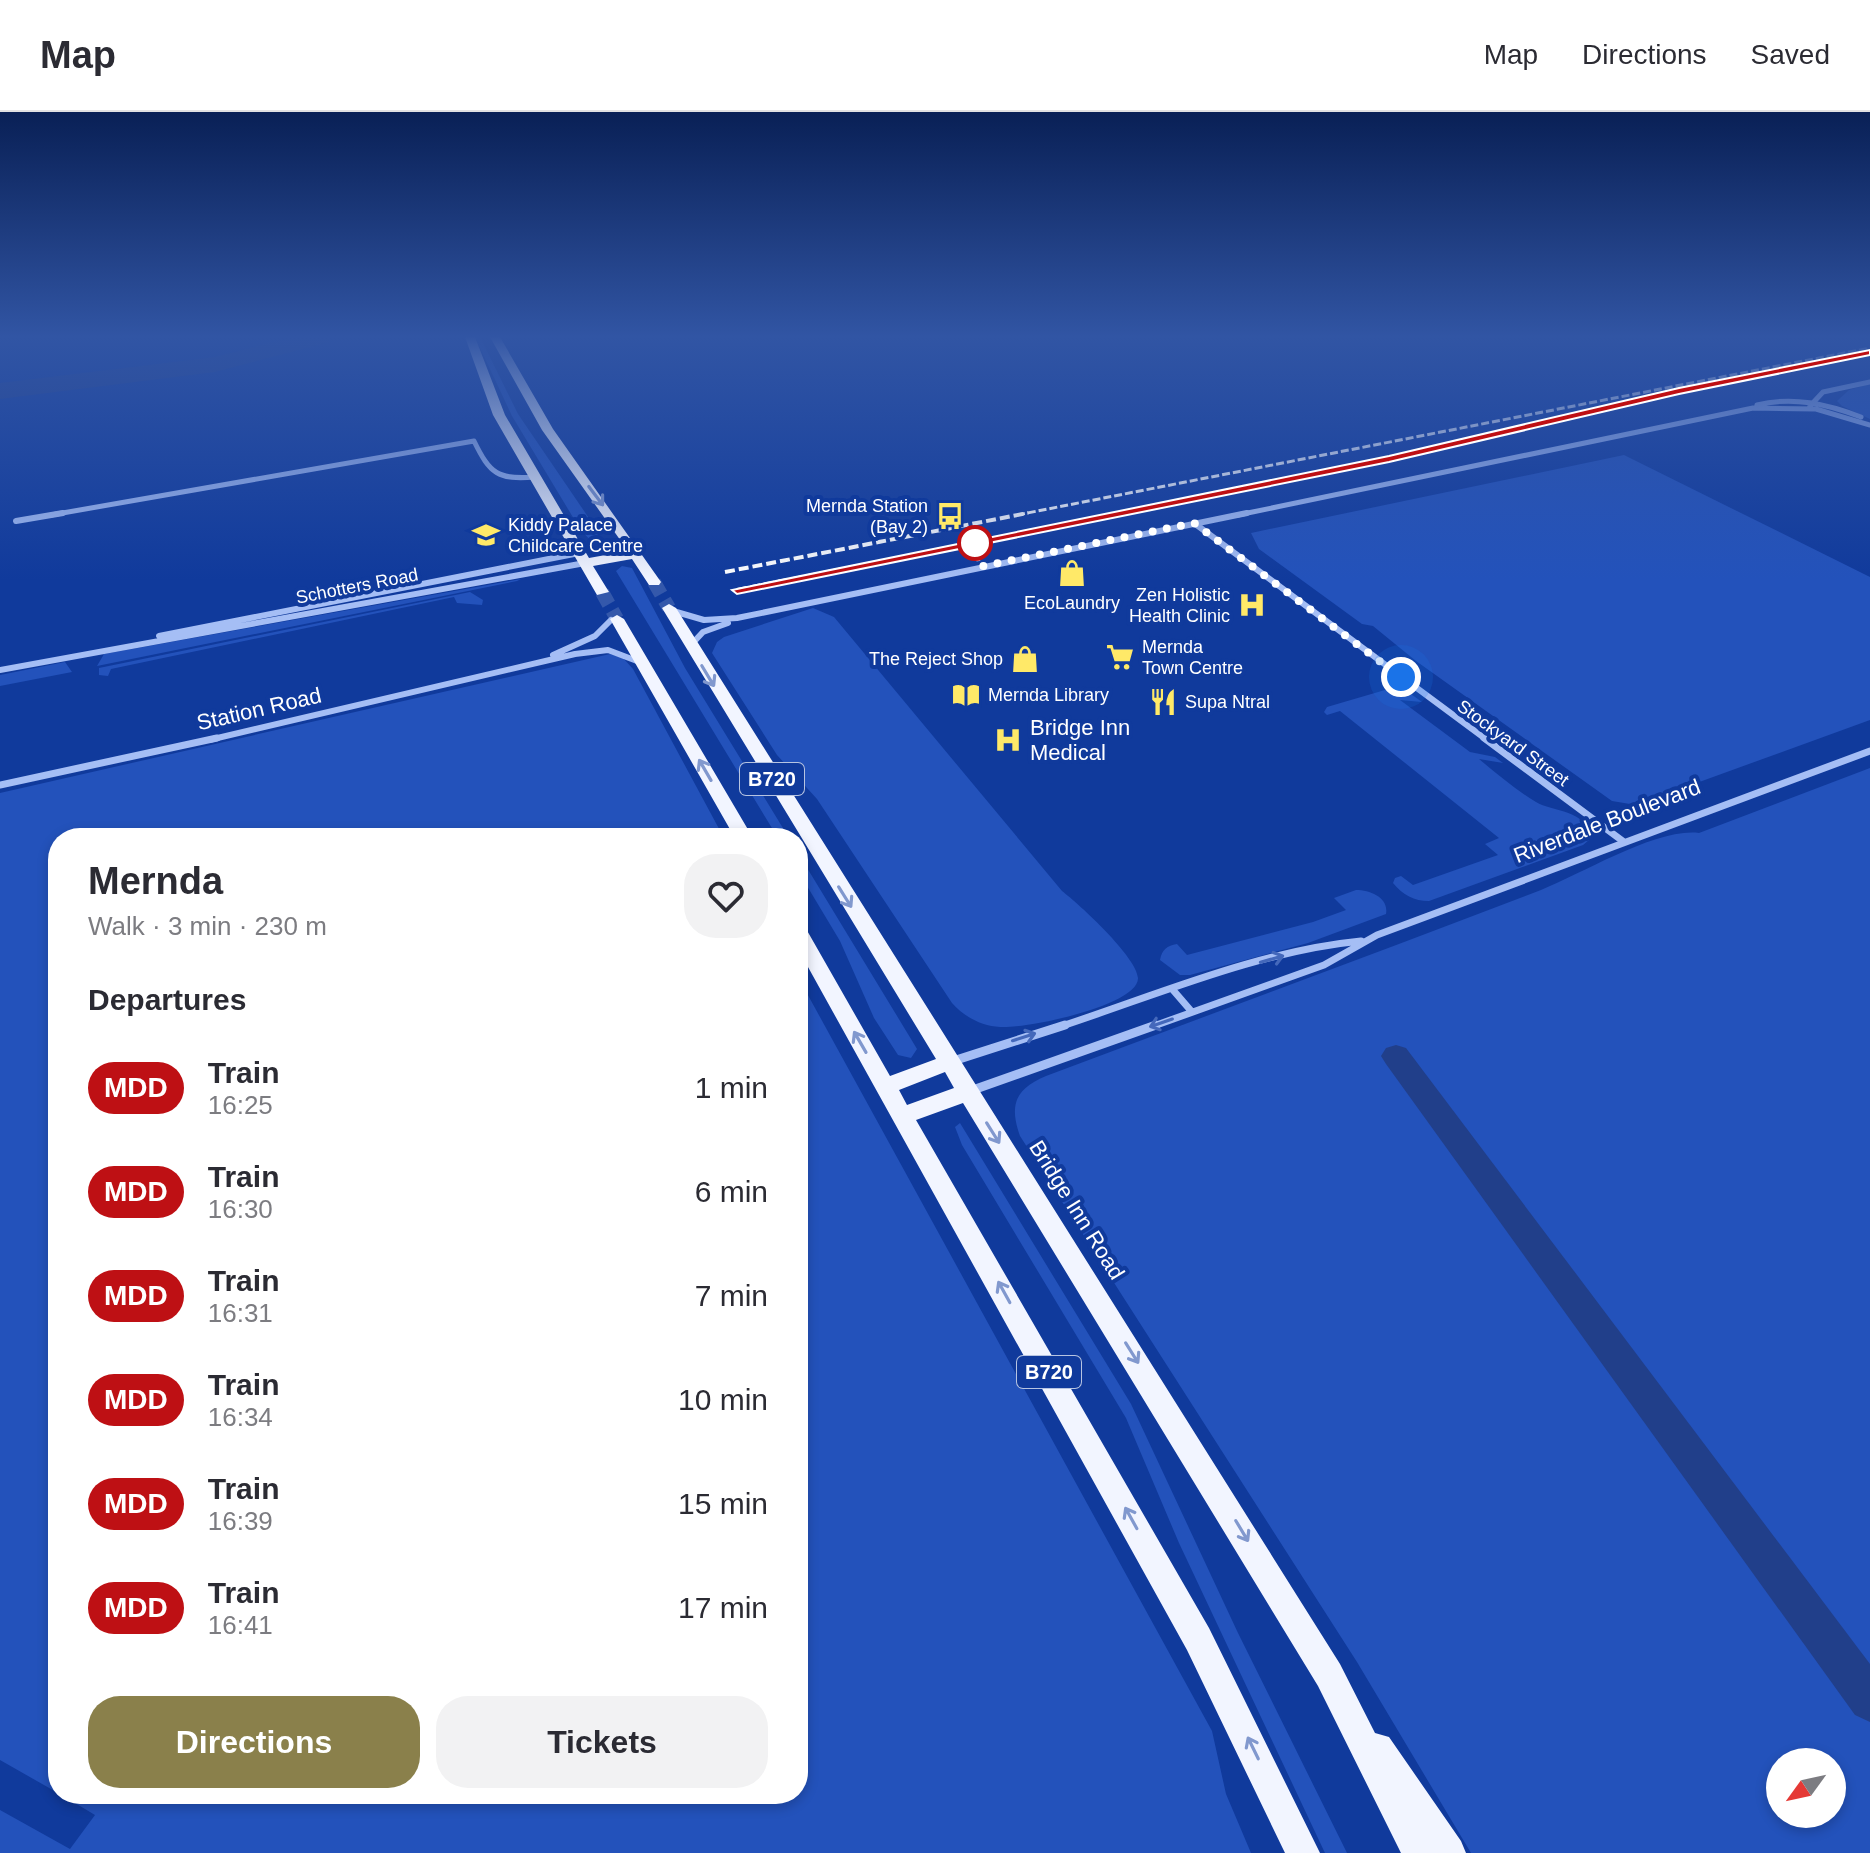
<!DOCTYPE html>
<html lang="en">
<head>
<meta charset="utf-8">
<style>
	body { margin:0; font-family:Helvetica,sans-serif; background:#f2f2f3; color:#2b2b33; height:100vh; display:flex; flex-direction:column; font-size:30px; white-space:nowrap }
	* { box-sizing:border-box; margin:0 }
	p { font-size:26px; color:#7c7c81 }
	.icon { flex:none; width:44px; height:44px; fill:none; stroke:currentColor; stroke-width:2; stroke-linecap:round; stroke-linejoin:round }
	.map { position:relative; flex:1; overflow:hidden }
	.details { position:absolute; left:48px; top:716px; width:760px; height:976px; display:flex; flex-direction:column; background:#fff; border-radius:32px; box-shadow:0 4px 12px #0003 }
	.details>* { flex:none }
	.badge { padding:0 16px; border-radius:26px; font-size:28px; line-height:52px }
	.needle { width:52px; rotate:237deg }
	.fabs { position:absolute; left:1766px; top:1636px; display:grid; gap:16px }
	.fabs a { display:grid; place-items:center; width:80px; height:80px; border-radius:50%; background:#fff; box-shadow:0 4px 12px #0003; font-size:40px }
	.you { position:absolute; width:40px; height:40px; margin:-20px; border:6px solid #fff; border-radius:50%; background:#1a73e8; box-shadow:0 0 0 12px #1a73e833 }
	.map>.badge { position:absolute; translate:-50% -50%; box-shadow:0 0 0 4px #fff }
	h2 { padding:0 40px; font-size:30px; line-height:72px }
	.round { display:grid; place-items:center; flex:none; width:84px; height:84px; border-radius:32px; background:#f2f2f3 }
	.summary { display:flex; align-items:center; justify-content:space-between; height:136px; padding:0 40px }
	h1 { font-size:38px; font-weight:600; line-height:60px }
	.primary-button { display:flex; gap:16px; margin-top:auto; padding:16px 40px }
	.primary-button a { flex:1; height:92px; border-radius:32px; background:#8a804b; color:#fff; font-size:32px; font-weight:600; line-height:92px; text-align:center }
	.primary-button a+a { background:#f2f2f3; color:#2b2b33 }
	ul { padding:0; list-style:none }
	li { display:flex; align-items:center; gap:24px; height:104px; padding:0 40px }
	li div { flex:1 }
	li b { display:block; font-size:30px }
	li em { font-style:normal }
	li .badge { min-width:88px; font-weight:700; text-align:center }
	header { display:flex; align-items:center; gap:48px; box-sizing:border-box; height:112px; padding:0 40px; background:#fff; border-bottom:2px solid #e1e1e2 }
	header strong { font-size:38px }
	nav { display:flex; gap:44px; margin-inline-start:auto; font-size:28px }
	.map>svg:first-child { display:block }
	.green { fill:#2352bb; fill-rule:evenodd }
	.lines { fill:none; stroke-linecap:round; stroke-linejoin:round }
	.canal { fill:#213f8a; fill-rule:evenodd }
	.river { fill:#213f8a; fill-rule:evenodd }
	.primary-tunnel { stroke:#3458ab; stroke-width:14; stroke-dasharray:14 7; stroke-linecap:butt }
	.minor-far3 { stroke:#a5bef5; stroke-width:5 }
	.minor-far2 { stroke:#a5bef5; stroke-width:6 }
	.minor-far1 { stroke:#a5bef5; stroke-width:7 }
	.minor { stroke:#a5bef5; stroke-width:9 }
	.primary { fill:#f2f5ff; fill-rule:evenodd }
	.rail-far1 { stroke:#fff; stroke-width:3; stroke-dasharray:8 3; stroke-linecap:butt }
	.rail { stroke:#fff; stroke-width:4; stroke-dasharray:10 4; stroke-linecap:butt }
	.oneway { stroke:#8198ce }
	.oneway2 { stroke:#4468bb }
	.line { fill:#be1014; stroke:#fff; stroke-width:2 }
	.walk { stroke:#fff; stroke-width:8; stroke-dasharray:0 14.4 }
	.stop-dot { fill:#fff; stroke:#be1014; stroke-width:4 }
	.labels { text-anchor:middle; dominant-baseline:central; stroke-width:8; stroke-linejoin:round; paint-order:stroke }
	.far-poi-label { font-size:18px; fill:#fff; stroke:#103a9c; text-anchor:start }
	.far-street-label { font-size:18px; fill:#fff; stroke:#103a9c }
	.shield { fill:#103a9c; stroke:#b7c4e1; stroke-width:2 }
	.shield-label { font-size:20px; font-weight:bold; fill:#fff }
	.street-label { font-size:22px; fill:#fff; stroke:#103a9c }
	.poi-label { font-size:22px; fill:#fff; stroke:#103a9c; text-anchor:start }
</style>
</head>
<body>
<header>
<strong>Map</strong>
<nav><a>Map</a><a>Directions</a><a>Saved</a></nav>
</header>
<div class="map">
<svg width="1870" height="1741" viewBox="0 0 1870 1741">
	<rect width="100%" height="100%" fill="#103a9c"/>
	<!-- green -->
	<path class="green" d="M 475,225 L 480,225 L 518,302 L 597,418 L 599,428 L 597,431 L 592,430 L 580,417 L 512,304 Z
		M 1870,272 L 1870,307 L 1842,294 L 1837,289 L 1849,278 Z
		M 1624,343 L 1870,465 L 1870,608 L 1636,693 L 1612,689 L 1416,549 L 1373,514 L 1362,512 L 1259,437 L 1251,421 Z
		M 622,454 L 632,456 L 685,556 L 789,726 L 778,726 L 616,459 Z
		M 521,467 L 517,469 L 97,554 L 104,542 Z
		M 470,480 L 483,488 L 482,493 L 457,491 L 454,485 L 111,557 L 108,564 L 99,563 L 99,556 Z
		M 813,496 L 834,505 L 1062,779 C 1079,792 1137,845 1138,866 C 1139,894 1025,917 1000,915 C 982,914 964,905 952,891 L 817,687 L 777,643 L 712,541 L 717,530 L 724,525 Z
		M 610,542 L 623,546 L 633,557 L 724,726 L 58,726 L 58,1681 L 0,1648 L 0,681 Z
		M 65,550 L 72,560 L 0,574 L 0,563 Z
		M 1404,577 L 1422,590 L 1400,588 L 1470,640 L 1495,645 L 1503,651 L 1479,647 C 1497,662 1516,678 1536,690 C 1552,700 1592,698 1589,728 L 1583,733 L 1429,789 C 1414,789 1403,783 1393,771 L 1395,766 L 1401,764 L 1413,773 L 1498,743 L 1485,732 L 1499,726 L 1340,599 L 1327,603 L 1324,600 L 1327,595 L 1385,578 Z
		M 1870,656 L 1870,1741 L 1471,1741 L 1357,1550 L 1020,1024 C 1009,993 1015,977 1046,964 C 1211,902 1377,841 1541,778 C 1584,761 1656,716 1699,721 ZM 1780,1650 L 1832,1650 L 1832,1702 L 1780,1702 Z
		M 798,741 L 911,927 L 917,937 L 911,946 L 898,943 L 874,906 L 840,829 L 798,759 Z
		M 1356,778 C 1371,778 1389,786 1386,802 L 1308,831 L 1190,863 L 1180,863 L 1160,848 C 1162,837 1167,834 1177,832 L 1187,843 L 1313,810 L 1346,798 L 1334,786 Z
		M 798,865 L 1212,1619 L 1226,1682 L 1251,1741 L 0,1741 L 0,1698 L 70,1737 L 95,1703 L 60,1682 L 798,1682 Z
		M 960,1011 L 1131,1292 L 1238,1521 L 1347,1741 L 1325,1741 L 1179,1431 L 1126,1306 L 962,1033 L 955,1015 Z"/>
	<g class="lines">
		<!-- canal -->
		<path class="canal" d="M 1396,933 L 1406,936 L 1870,1552 L 1870,1610 L 1855,1603 L 1386,952 L 1381,944 L 1386,936 Z"/>
		<!-- river -->
		<path class="river" d="M 293,225 L 332,225 L 329,230 L 215,260 L 0,287 L 0,271 L 215,245 Z"/>
		<!-- primary-tunnel -->
		<path class="primary-tunnel" d="M 654,470 L 669,496
			M 602,480 L 617,507"/>
		<!-- minor-far3 -->
		<path class="minor-far3" d="M 1757,293 C 1793,284 1827,292 1861,305
			M 1810,294 L 1823,280 L 1870,270
			M 51,403 L 474,329 C 490,362 498,368 535,365
			M 1238,403 L 1753,296 L 1816,297 L 1870,313"/>
		<!-- minor-far2 -->
		<path class="minor-far2" d="M 16,409 L 63,401
			M 1194,411 L 1487,628
			M 673,499 L 704,508 L 737,506 L 1247,401
			M 159,524 L 579,441
			M 690,534 L 703,520 L 728,511
			M 553,543 L 595,524 L 611,508
			M 0,558 L 585,451
			M 209,628 L 575,542 L 608,538 L 637,549"/>
		<!-- minor-far1 -->
		<path class="minor-far1" d="M 1484,626 L 1624,730
			M 0,673 L 217,626
			M 1173,878 L 1192,900
			M 1059,915 C 1157,883 1258,839 1361,829
			M 1151,915 L 1324,853 L 1377,823 L 1870,639"/>
		<!-- minor -->
		<path class="minor" d="M 950,950 L 1065,913
			M 970,979 L 1156,913"/>
		<!-- primary -->
		<path class="primary" d="M 465,225 L 475,225 L 505,303 L 589,446 L 628,439 L 542,318 L 490,225 L 500,225 L 553,317 L 661,470 L 659,473 L 649,473 L 632,447 L 593,454 L 609,480 L 597,483 L 493,303 Z
			M 669,492 L 676,496 L 1340,1552 L 1375,1621 L 1389,1625 L 1461,1729 L 1466,1741 L 1401,1741 L 1318,1574 L 963,991 L 916,1008 L 1209,1516 L 1320,1741 L 1285,1741 L 1187,1538 L 798,837 L 798,813 L 805,815 L 890,964 L 936,947 L 662,496 ZM 945,960 L 954,976 L 907,993 L 899,978 Z
			M 617,503 L 624,507 L 753,726 L 735,726 L 610,507 Z"/>
		<!-- rail-far1 -->
		<path class="rail-far1" d="M 1017,403 L 1870,236
			M 1115,403 L 1310,364 L 1526,315"/>
		<!-- rail -->
		<path class="rail" d="M 725,460 L 1028,401
			M 737,478 L 1125,401"/>
	</g>
	<!-- one-way arrows -->
	<defs><path id="oneway-shaft" d="M-6 0H5M1.5-3L5.5 0L1.5 3" fill="none" stroke-width="1.6" stroke-linecap="round" stroke-linejoin="round" transform="scale(2)"/></defs>
	<g class="oneway">
		<use href="#oneway-shaft" transform="translate(596 384) rotate(53)"/>
		<use href="#oneway-shaft" transform="translate(708 564) rotate(59)"/>
		<use href="#oneway-shaft" transform="translate(705 658) rotate(-120)"/>
		<use href="#oneway-shaft" transform="translate(845 785) rotate(58)"/>
		<use href="#oneway-shaft" transform="translate(860 930) rotate(-120)"/>
		<use href="#oneway-shaft" transform="translate(993 1021) rotate(58)"/>
		<use href="#oneway-shaft" transform="translate(1004 1180) rotate(-119)"/>
		<use href="#oneway-shaft" transform="translate(1132 1241) rotate(58)"/>
		<use href="#oneway-shaft" transform="translate(1131 1406) rotate(-119)"/>
		<use href="#oneway-shaft" transform="translate(1242 1419) rotate(59)"/>
		<use href="#oneway-shaft" transform="translate(1253 1636) rotate(-116)"/>
	</g>
	<g class="oneway2">
		<use href="#oneway-shaft" transform="translate(1272 847) rotate(-16)"/>
		<use href="#oneway-shaft" transform="translate(1161 911) rotate(161)"/>
		<use href="#oneway-shaft" transform="translate(1024 925) rotate(-18)"/>
	</g>
	<!-- sky -->
	<linearGradient id="sky" x2="0" y2="1"><stop stop-color="#092056"/><stop offset="0.48" stop-color="#3155a4"/><stop offset="1" stop-color="#3155a4" stop-opacity="0"/></linearGradient>
	<rect width="1870" height="468" fill="url(#sky)"/>
	<!-- line -->
	<path class="line" d="M 1870,238 L 1870,243 L 1679,282 L 1389,350 L 737,482 L 732,478 L 1389,344 L 1679,276 Z"/>
	<g class="lines">
		<!-- walk -->
		<path class="walk" d="M 975,431 L 979,455 L 1194,411 L 1401,565"/>
	</g>
	<!-- icons -->
	<defs>
		<g id="bus-bare" transform="scale(2.16)"><path d="M-5-6H5V4H4V6H2V4H-2V6H-4V4H-5ZM-3.5-4V0h7V-4ZM-3.5 1.2v1.5H-2V1.2ZM2 1.2v1.5H3.5V1.2Z" fill="#ffe968" stroke="#103a9c" stroke-width="2.5" paint-order="stroke"/></g>
		<g id="school-bare" transform="scale(2.16)"><path d="M0-5L7-2L0 1L-7-2ZM-4 1L0 2.5L4 1V4Q0 6-4 4Z" fill="#ffe968" stroke="#103a9c" stroke-width="2.5" paint-order="stroke"/></g>
		<g id="shop-bare" transform="scale(2.16)"><path d="M-5-2.5h2.3a2.7 3.5 0 0 1 5.4 0H5L5.5 6h-11ZM-1.5-2.5h3a1.5 2.3 0 0 0-3 0Z" fill="#ffe968" stroke="#103a9c" stroke-width="2.5" paint-order="stroke"/></g>
		<g id="hospital-bare" transform="scale(2.16)"><path d="M-5-5h3v3.5h4V-5h3V5h-3V1.5h-4V5h-3Z" fill="#ffe968" stroke="#103a9c" stroke-width="2.5" paint-order="stroke"/></g>
		<g id="supermarket-bare" transform="scale(2.16)"><path d="M-6-5.5h2.5l.6 2H6L4.5 2H-2.5L-4.4-4H-6ZM-1.5 3.2a1.3 1.3 0 1 0 .1 0ZM3 3.2a1.3 1.3 0 1 0 .1 0Z" fill="#ffe968" stroke="#103a9c" stroke-width="2.5" paint-order="stroke"/></g>
		<g id="library-bare" transform="scale(2.16)"><path d="M-6-4Q-3-5.5-.7-3.5V5Q-3 3-6 4ZM6-4Q3-5.5 .7-3.5V5Q3 3 6 4Z" fill="#ffe968" stroke="#103a9c" stroke-width="2.5" paint-order="stroke"/></g>
		<g id="restaurant-bare" transform="scale(2.16)"><path d="M-5-6h1v4h1v-4h1v4h1v-4h1v5L-1.5 .5V6h-2V.5L-5-1ZM5-6V6H3V1.5H1.5Q1.5-4 5-6Z" fill="#ffe968" stroke="#103a9c" stroke-width="2.5" paint-order="stroke"/></g>
	</defs>
	<g fill-rule="evenodd">
		<use href="#bus-bare" x="950" y="404"/>
		<use href="#school-bare" x="486" y="423"/>
		<use href="#shop-bare" x="1072" y="461"/>
		<use href="#hospital-bare" x="1252" y="493"/>
		<use href="#supermarket-bare" x="1120" y="545"/>
		<use href="#shop-bare" x="1025" y="547"/>
		<use href="#library-bare" x="966" y="583"/>
		<use href="#restaurant-bare" x="1163" y="590"/>
		<use href="#hospital-bare" x="1008" y="628"/>
	</g>
	<!-- markers -->
	<circle class="stop-dot" cx="975" cy="431" r="16"/>
	<g class="labels">
		<!-- far-poi labels -->
		<g class="far-poi-label">
			<text x="928" y="394" text-anchor="end">Mernda Station<tspan x="928" dy="21">(Bay 2)</tspan></text>
			<text x="508" y="413">Kiddy Palace<tspan x="508" dy="21">Childcare Centre</tspan></text>
			<text x="1230" y="483" text-anchor="end">Zen Holistic<tspan x="1230" dy="21">Health Clinic</tspan></text>
			<text x="1072" y="491" text-anchor="middle">EcoLaundry</text>
			<text x="1142" y="535">Mernda<tspan x="1142" dy="21">Town Centre</tspan></text>
			<text x="1003" y="547" text-anchor="end">The Reject Shop</text>
			<text x="988" y="583">Mernda Library</text>
			<text x="1185" y="590">Supa Ntral</text>
		</g>
		<!-- far-street labels -->
		<g class="far-street-label">
			<text transform="translate(357 474) rotate(-11)">Schotters Road</text>
			<text transform="translate(1513 631) rotate(36)">Stockyard Street</text>
		</g>
		<!-- shield labels -->
		<g class="shield">
			<rect x="740" y="651" width="64" height="32" rx="6"/>
			<rect x="1017" y="1244" width="64" height="32" rx="6"/>
		</g>
		<g class="shield-label">
			<text x="772" y="667">B720</text>
			<text x="1049" y="1260">B720</text>
		</g>
		<!-- street labels -->
		<g class="street-label">
			<text transform="translate(259 597) rotate(-13)">Station Road</text>
			<text transform="translate(1607 709) rotate(-21)">Riverdale Boulevard</text>
			<text transform="translate(1077 1098) rotate(58)">Bridge Inn Road</text>
		</g>
		<!-- poi labels -->
		<g class="poi-label">
			<text x="1030" y="615">Bridge Inn<tspan x="1030" dy="25">Medical</tspan></text>
		</g>
	</g>
</svg>
<div class="fabs">
<a><svg class="needle" viewBox="-14 -14 28 28"><path d="M0-13l5 13h-10z" fill="#e53935"/><path d="M0 13l5-13h-10z" fill="#7c7c81"/></svg></a>
</div>
<div class="you" style="left:1401px;top:565px"></div>
<section class="details">
<div class="summary"><div><h1>Mernda</h1><p>Walk · 3 min · 230 m</p></div><a class="round"><svg class="icon" aria-label="heart" viewBox="0 0 24 24"><path d="M12 20l-8-8c-3-5 5-10 8-4 3-6 11-1 8 4z"/></svg></a></div>
<h2>Departures</h2>
<ul>
<li><span class="badge" style="background:#be1014;color:#fff">MDD</span><div><b>Train</b><p>16:25</p></div><em>1 min</em></li>
<li><span class="badge" style="background:#be1014;color:#fff">MDD</span><div><b>Train</b><p>16:30</p></div><em>6 min</em></li>
<li><span class="badge" style="background:#be1014;color:#fff">MDD</span><div><b>Train</b><p>16:31</p></div><em>7 min</em></li>
<li><span class="badge" style="background:#be1014;color:#fff">MDD</span><div><b>Train</b><p>16:34</p></div><em>10 min</em></li>
<li><span class="badge" style="background:#be1014;color:#fff">MDD</span><div><b>Train</b><p>16:39</p></div><em>15 min</em></li>
<li><span class="badge" style="background:#be1014;color:#fff">MDD</span><div><b>Train</b><p>16:41</p></div><em>17 min</em></li>
</ul>
<div class="primary-button"><a>Directions</a><a>Tickets</a></div>
</section>
</div>
</body>
</html>
